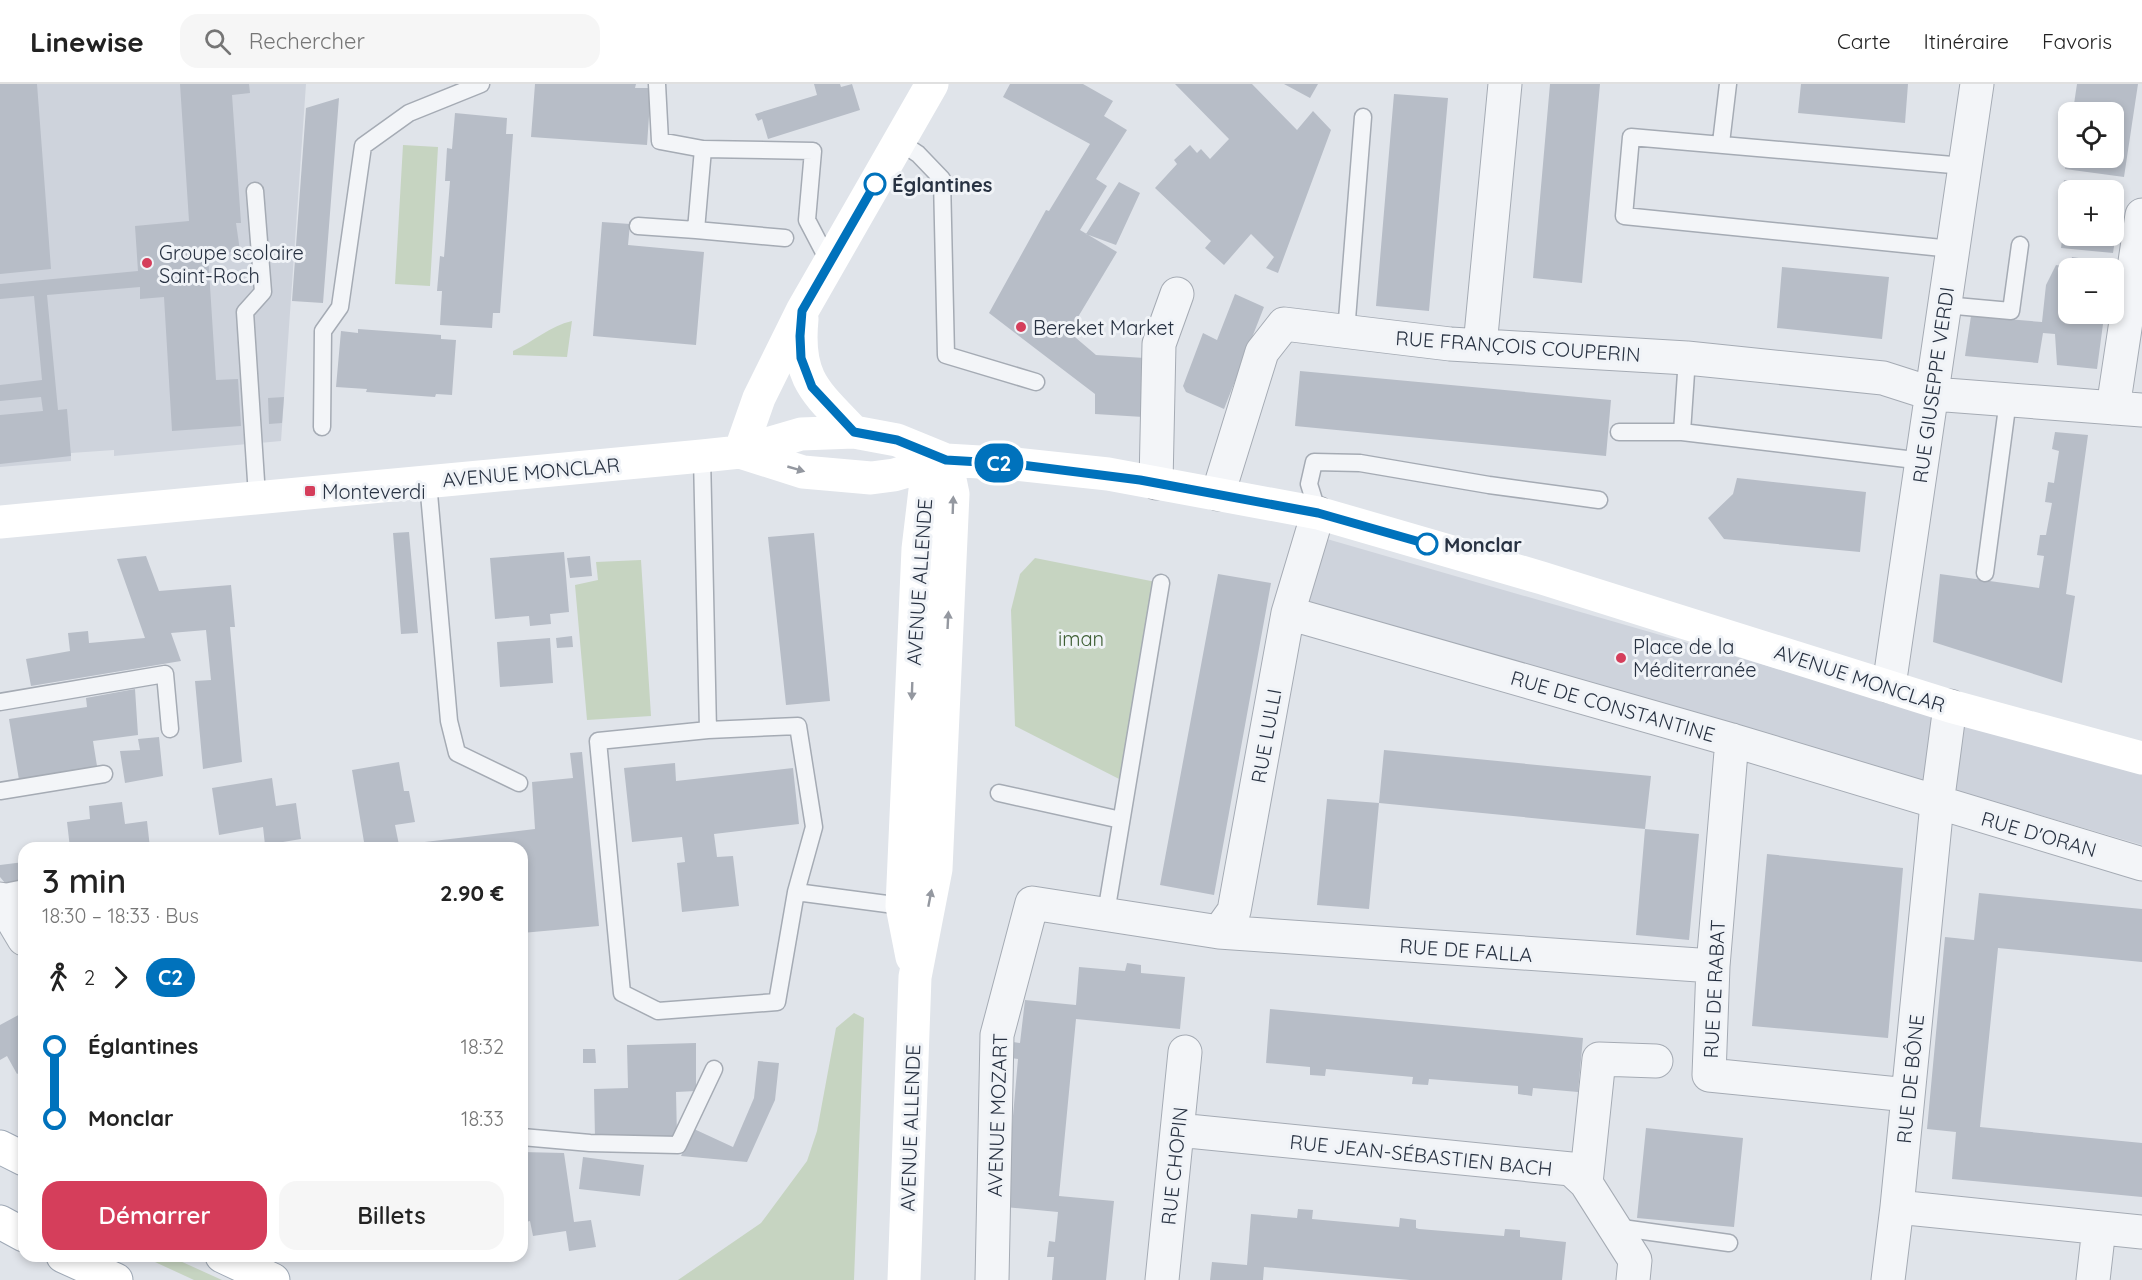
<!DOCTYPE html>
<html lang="fr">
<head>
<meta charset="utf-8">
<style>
	body { margin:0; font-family:Quicksand,sans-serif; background:#f6f6f6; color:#222; height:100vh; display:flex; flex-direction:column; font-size:22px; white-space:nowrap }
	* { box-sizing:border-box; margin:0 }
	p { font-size:20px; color:#767676 }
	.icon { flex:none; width:33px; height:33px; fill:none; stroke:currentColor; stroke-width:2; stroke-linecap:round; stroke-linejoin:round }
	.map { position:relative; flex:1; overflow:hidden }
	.sheet { position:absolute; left:18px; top:758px; width:510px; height:420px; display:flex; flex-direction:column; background:#fff; border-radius:18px; box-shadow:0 3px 9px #0003 }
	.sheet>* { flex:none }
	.badge { padding:0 12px; border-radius:20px; font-size:21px; line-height:39px }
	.fabs { position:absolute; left:2058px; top:18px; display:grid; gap:12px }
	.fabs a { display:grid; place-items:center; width:66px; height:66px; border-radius:12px; background:#fff; box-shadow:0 3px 9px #0003; font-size:30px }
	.map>.badge { position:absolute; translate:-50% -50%; box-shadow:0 0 0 3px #fff }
	.legs { display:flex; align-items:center; gap:9px; height:66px; padding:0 24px; font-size:20px }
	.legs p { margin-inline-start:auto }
	.head { display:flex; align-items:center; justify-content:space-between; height:102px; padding:0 24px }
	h1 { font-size:33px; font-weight:600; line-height:45px }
	.cta { display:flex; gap:12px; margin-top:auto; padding:12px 24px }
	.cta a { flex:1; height:69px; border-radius:18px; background:#d53e5b; color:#fff; font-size:24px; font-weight:600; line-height:69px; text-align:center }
	.cta a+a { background:#f6f6f6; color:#222 }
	ul { padding:0 24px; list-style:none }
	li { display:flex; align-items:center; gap:21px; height:72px; font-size:22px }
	li i { display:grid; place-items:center; width:9px; height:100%; margin:0 8px; background:currentColor }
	li i::after { content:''; width:15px; height:15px; margin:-8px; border:4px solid; border-radius:50%; background:#fff }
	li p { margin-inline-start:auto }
	li:first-child i { background:linear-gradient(#0000 50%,currentColor 0) }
	li:last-child i { background:linear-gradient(currentColor 50%,#0000 0) }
	header { display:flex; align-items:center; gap:36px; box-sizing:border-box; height:84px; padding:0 30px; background:#fff; border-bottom:2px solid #e0e0e0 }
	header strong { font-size:28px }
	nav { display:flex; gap:33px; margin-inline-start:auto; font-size:21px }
	.search { width:420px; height:54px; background:#f6f6f6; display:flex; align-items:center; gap:15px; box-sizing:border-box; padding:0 21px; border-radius:18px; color:#767676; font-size:22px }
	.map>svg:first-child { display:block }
	.built { fill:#ced3dc }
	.green { fill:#c6d4c1 }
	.building { fill:#b7bdc7; fill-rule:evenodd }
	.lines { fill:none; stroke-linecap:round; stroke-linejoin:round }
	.lane-casing { stroke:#a5abb4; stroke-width:19 }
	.street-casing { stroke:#a5abb4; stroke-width:35 }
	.primary-casing { stroke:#9fa9b6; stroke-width:35 }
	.lane { stroke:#f3f5f8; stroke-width:16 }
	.street { stroke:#f3f5f8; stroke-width:33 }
	.secondary { stroke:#fff; stroke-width:33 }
	.primary { stroke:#fff; stroke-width:33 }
	.oneway { fill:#9498a0 }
	.line-1-casing { stroke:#fff; stroke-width:14 }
	.line-1 { stroke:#0072bc; stroke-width:9 }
	.stop-1-dot { fill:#fff; stroke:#0072bc; stroke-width:3 }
	.poi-dot { fill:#d53e5b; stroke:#f0f3f7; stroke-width:2 }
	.labels { text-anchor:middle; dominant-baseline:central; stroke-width:6; stroke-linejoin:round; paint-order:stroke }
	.stop-label { font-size:20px; font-weight:bold; fill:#283242; stroke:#f0f3f7; text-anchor:start }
	.poi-label { font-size:20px; fill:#283242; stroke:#f0f3f7; text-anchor:start }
	.street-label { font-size:20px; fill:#283242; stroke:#f0f3f7 }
	.park-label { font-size:20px; fill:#3e5f34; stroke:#f0f3f7 }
</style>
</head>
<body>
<header>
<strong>Linewise</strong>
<div class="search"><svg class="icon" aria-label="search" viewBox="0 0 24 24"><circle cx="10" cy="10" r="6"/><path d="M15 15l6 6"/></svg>Rechercher</div>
<nav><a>Carte</a><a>Itinéraire</a><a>Favoris</a></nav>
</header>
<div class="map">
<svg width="2142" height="1196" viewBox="0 0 2142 1196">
	<rect width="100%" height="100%" fill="#e0e4ea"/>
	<!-- built -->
	<path class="built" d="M 0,0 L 306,0 L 281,357 L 114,372 L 114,366 L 71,369 L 71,377 L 0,383 Z
		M 1327,455 L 2142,690 L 2142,761 L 1308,517 Z"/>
	<!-- green -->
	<path class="green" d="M 403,61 L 438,63 L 430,202 L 395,200 Z
		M 572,237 L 567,273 L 513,271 L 513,267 C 533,258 550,242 572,237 Z
		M 1035,474 L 1161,499 L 1127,699 L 1015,642 L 1011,526 L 1020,490 Z
		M 641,476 L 651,632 L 587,636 L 575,501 L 598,496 L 596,478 Z
		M 854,929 L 864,934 L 854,1196 L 678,1196 L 761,1139 L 807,1077 L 817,1047 L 836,944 Z
		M 142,1172 L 169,1172 L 222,1196 L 194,1196 Z"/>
	<!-- building -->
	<path class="building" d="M 0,0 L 37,0 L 51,185 L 0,190 Z
		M 180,0 L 249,0 L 250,9 L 232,11 L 241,139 L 236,139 L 240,167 L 208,171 L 216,296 L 238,295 L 241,342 L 172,347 L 164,213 L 140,215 L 140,203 L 47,211 L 58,326 L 67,325 L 71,372 L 0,380 L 0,331 L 43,327 L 41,313 L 0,317 L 0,301 L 42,296 L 34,212 L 0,215 L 0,200 L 138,187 L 135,142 L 189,137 Z
		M 535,0 L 636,0 L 635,4 L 651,4 L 647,61 L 531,53 Z
		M 814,0 L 840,0 L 841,3 L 852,0 L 860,26 L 768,55 L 762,35 L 758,37 L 755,30 L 817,11 Z
		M 1010,0 L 1083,0 L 1113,17 L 1104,32 L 1127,46 L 1096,95 L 1107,102 L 1080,146 L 1117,168 L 1069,248 L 1096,271 L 1145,274 L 1143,333 L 1095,330 L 1095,310 L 989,229 L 1046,126 L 1049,127 L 1090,60 L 1003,13 Z
		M 1175,0 L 1252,0 L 1297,46 L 1313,27 L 1331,46 L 1278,189 L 1266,184 L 1274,173 L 1251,150 L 1224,181 L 1205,164 L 1211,157 L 1155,104 L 1177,80 L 1174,76 L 1190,61 L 1197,69 L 1201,65 L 1210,75 L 1229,55 Z
		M 1284,0 L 1318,0 L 1310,14 Z
		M 1550,0 L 1600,0 L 1582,199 L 1533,194 Z
		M 1801,0 L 1908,0 L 1905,39 L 1798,29 Z
		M 2077,0 L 2138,0 L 2124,93 L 2065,85 L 2067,68 L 2068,74 L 2114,74 L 2114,28 L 2090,28 L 2090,22 L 2074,20 Z
		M 1394,10 L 1448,14 L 1429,227 L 1376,222 Z
		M 339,14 L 323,219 L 292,217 L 306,24 Z
		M 455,29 L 507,34 L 506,50 L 513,50 L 500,229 L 493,229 L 492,244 L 440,241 L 442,207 L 437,207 L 440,172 L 444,173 L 450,97 L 445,97 L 447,64 L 452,65 Z
		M 2064,96 L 2123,103 L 2113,169 L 2061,164 L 2065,131 L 2059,130 ZM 2068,106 L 2114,106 L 2114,152 L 2068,152 Z
		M 1119,98 L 1140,109 L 1116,161 L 1086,150 Z
		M 602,138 L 630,140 L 628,161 L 704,168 L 696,261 L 593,252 Z
		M 2072,173 L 2112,179 L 2111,184 L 2069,184 Z
		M 2056,181 L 2068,183 L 2068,230 L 2099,230 L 2098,239 L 2103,240 L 2097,285 L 2057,281 L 2055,250 L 2043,249 L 2038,279 L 1965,272 L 1971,232 L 2042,238 L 2046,201 Z
		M 1782,183 L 1889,193 L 1882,255 L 1777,244 Z
		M 1235,210 L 1264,223 L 1224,325 L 1186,308 L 1183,302 L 1203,249 L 1217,256 Z
		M 358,245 L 441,251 L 441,255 L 456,256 L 452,311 L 436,310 L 435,313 L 366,308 L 367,305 L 336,303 L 341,247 L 358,249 Z
		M 1300,287 L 1611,316 L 1606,372 L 1295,342 Z
		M 284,313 L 282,339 L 269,340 L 268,314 Z
		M 2055,348 L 2088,351 L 2066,510 L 2075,512 L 2062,599 L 1933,558 L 1940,490 L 2039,504 L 2044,472 L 2037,471 L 2040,451 L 2046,451 L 2052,419 L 2045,418 L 2048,398 L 2054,399 L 2059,367 L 2052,365 Z
		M 1737,394 L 1866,408 L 1860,468 L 1724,455 L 1708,434 L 1733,410 Z
		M 409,448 L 418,549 L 401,550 L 393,449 Z
		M 814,449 L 830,617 L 786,621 L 768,453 Z
		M 564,468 L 569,528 L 550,530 L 551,540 L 530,542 L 529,532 L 495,535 L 490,474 Z
		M 146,472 L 159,507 L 231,501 L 235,543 L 230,543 L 242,678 L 203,685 L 195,597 L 211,596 L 206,546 L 171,549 L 181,577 L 31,602 L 26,575 L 70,567 L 68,549 L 88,547 L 89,559 L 145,554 L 117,475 Z
		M 590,472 L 592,492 L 570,494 L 567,474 Z
		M 1218,490 L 1271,499 L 1214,811 L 1160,801 Z
		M 572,552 L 573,563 L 557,564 L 556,554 Z
		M 550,554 L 553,599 L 500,603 L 497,558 Z
		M 135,605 L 138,651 L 93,657 L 97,682 L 19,696 L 9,635 L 87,623 L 86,614 Z
		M 159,653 L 163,692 L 125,699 L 120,667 L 140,666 L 138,655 Z
		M 1384,666 L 1651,692 L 1645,745 L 1379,719 L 1369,825 L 1317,821 L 1327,715 L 1379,719 Z
		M 582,668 L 599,842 L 522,849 L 522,764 L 396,764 L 396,761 L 365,764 L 352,686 L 399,678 L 404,707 L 409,707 L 415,738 L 395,741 L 399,761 L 535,745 L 532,698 L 573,694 L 570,669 Z
		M 675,679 L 676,697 L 793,684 L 799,740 L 714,750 L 717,773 L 733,772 L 739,822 L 682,828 L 677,779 L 685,778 L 682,753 L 632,758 L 624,684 Z
		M 272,694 L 276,722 L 296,719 L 301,755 L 265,761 L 263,743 L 219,751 L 212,704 Z
		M 122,718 L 125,740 L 147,737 L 150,764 L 129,764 L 129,759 L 97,764 L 70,764 L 67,738 L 90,735 L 89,722 Z
		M 1645,745 L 1699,750 L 1689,856 L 1636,851 Z
		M 1767,770 L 1903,784 L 1888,954 L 1752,942 Z
		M 24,778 L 24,796 L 5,799 L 0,793 L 0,781 Z
		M 1979,809 L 2142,825 L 2142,878 L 1998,864 L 1980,1043 L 2142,1059 L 2142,1113 L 1952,1095 L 1956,1048 L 1927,1045 L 1945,853 L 1974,856 Z
		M 1127,879 L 1141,881 L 1141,889 L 1185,893 L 1180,945 L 1076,935 L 1059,1112 L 1114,1117 L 1106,1196 L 1052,1196 L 1054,1173 L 1047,1173 L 1049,1157 L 1055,1158 L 1058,1128 L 1005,1123 L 1018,975 L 1011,974 L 1013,958 L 1020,959 L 1025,916 L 1076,921 L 1079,883 L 1125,887 Z
		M 1270,925 L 1583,954 L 1578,1008 L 1533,1004 L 1532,1012 L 1518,1010 L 1518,1002 L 1429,995 L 1428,1001 L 1412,1000 L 1413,993 L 1326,985 L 1325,992 L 1310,991 L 1310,983 L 1266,979 Z
		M 24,928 L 24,986 L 17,990 L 7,972 L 0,976 L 0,941 Z
		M 696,959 L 696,1007 L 676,1008 L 677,1054 L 595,1054 L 594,1005 L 628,1004 L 627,961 Z
		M 583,965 L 595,965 L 596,979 L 583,979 Z
		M 758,977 L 779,979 L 775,1016 L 747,1078 L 681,1072 L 694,1045 L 733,1063 L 754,1014 Z
		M 1646,1044 L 1743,1054 L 1734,1143 L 1637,1134 Z
		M 522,1068 L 564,1069 L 574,1138 L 591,1136 L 596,1163 L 569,1167 L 566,1147 L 533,1152 L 530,1137 L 522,1139 L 522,1116 L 526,1116 L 525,1112 L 522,1113 Z
		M 583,1073 L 644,1081 L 640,1112 L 579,1105 Z
		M 1298,1125 L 1313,1126 L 1312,1135 L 1399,1143 L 1400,1134 L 1416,1136 L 1416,1144 L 1419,1145 L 1504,1152 L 1505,1145 L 1520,1146 L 1520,1153 L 1566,1158 L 1562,1196 L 1410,1196 L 1264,1183 L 1263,1196 L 1210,1196 L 1212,1178 L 1247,1181 L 1251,1130 L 1297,1134 Z"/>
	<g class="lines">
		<!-- lane casing -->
		<g class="lane-casing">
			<path id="lane" d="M 657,0 L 660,57 L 703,65
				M 900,58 L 918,70 L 942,95 L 946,271 L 1036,298
				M 1721,59 L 1728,0
				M 255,107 L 263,208 L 245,228 L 257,412
				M 638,142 L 696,146
				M 785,154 L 696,146 L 703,65 L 813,67 L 807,136 L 830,180
				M 1952,165 L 1624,132 L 1631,53 L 1964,82
				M 1945,221 L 2011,227 L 2020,161
				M 1346,248 L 1363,33
				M 1687,274 L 1682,348 L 1923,377
				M 322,343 L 323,247 L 340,223 L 363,62 L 409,29 L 481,0
				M 1619,348 L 1682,348
				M 702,372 L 708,646 L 798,642 L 814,743 L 796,808 L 777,918 L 658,927 L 622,909 L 598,657 L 708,646
				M 428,398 L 449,637 L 457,669 L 519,699
				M 1318,429 L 1309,400 L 1314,378 L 1360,379 L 1489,401 L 1599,416
				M 1985,489 L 2008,316
				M 0,618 L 165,590 L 170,645
				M 0,707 L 104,690
				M 999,709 L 1121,736
				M 796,808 L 902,822
				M 0,809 L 24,804
				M 1106,829 L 1161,499
				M 522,1053 L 590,1059 L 678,1061 L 714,985
				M 1615,1143 L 1729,1159"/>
		</g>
		<!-- street casing -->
		<g class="street-casing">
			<path id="street" d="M 1480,262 L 1505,0
				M 2113,324 L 2142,131
				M 1156,399 L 1159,260 L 1177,210
				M 1218,410 L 1262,268 L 1284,240 L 1450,260 L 1687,274 L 1883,294 L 1933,310 L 2142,326
				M 1288,529 L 1732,656 L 2142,780
				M 1889,602 L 1977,0
				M 1950,622 L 1937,720 L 1897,1123 L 2142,1148
				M 1732,656 L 1713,882 L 1709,991 L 1908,1011
				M 0,815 L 24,855
				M 1219,848 L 1713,882
				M 1178,1046 L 1571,1085 L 1586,1099 L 1599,975 L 1656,977
				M 1586,1099 L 1635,1176 L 1633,1196
				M 992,1196 L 997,951 L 1032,819 L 1219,848 L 1234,827 L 1288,529 L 1318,429
				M 1162,1196 L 1185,968
				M 1888,1196 L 1897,1123
				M 2093,1196 L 2099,1144"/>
		</g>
		<!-- primary casing -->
		<g class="primary-casing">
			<path id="primary" d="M 0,1063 L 24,1075
				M 0,1138 L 24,1151
				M 63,1172 L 116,1196
				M 222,1172 L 273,1196"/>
		</g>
		<!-- lane -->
		<use href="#lane" class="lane"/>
		<!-- street -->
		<use href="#street" class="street"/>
		<!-- secondary -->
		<path class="secondary" d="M 802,235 C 796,295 816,308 854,348
			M 740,368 L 803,388 L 871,394 L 894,391 L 946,376 L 1014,380 L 1108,390 L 1318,429 L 1542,494 L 1950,622 L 2142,674
			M 740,368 L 759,314 L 802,227 L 932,0
			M 0,438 L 702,372 L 740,368 L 801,350 L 854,348 L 897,356 L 946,376
			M 912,873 L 902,822 L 918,465 L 925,406 L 946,376
			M 904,1196 L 915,893 L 936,785 L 953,410 L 946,376"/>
		<!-- primary -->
		<use href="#primary" class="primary"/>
	</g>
	<!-- one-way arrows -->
	<defs><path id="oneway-solid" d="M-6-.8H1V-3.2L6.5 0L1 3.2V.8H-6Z" transform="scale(1.5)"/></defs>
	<g class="oneway">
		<use href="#oneway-solid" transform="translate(796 385) rotate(16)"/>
		<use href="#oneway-solid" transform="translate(953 421) rotate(-88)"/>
		<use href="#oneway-solid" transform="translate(948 536) rotate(-87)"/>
		<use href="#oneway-solid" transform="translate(912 607) rotate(92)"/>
		<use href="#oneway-solid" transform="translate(930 814) rotate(-79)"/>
	</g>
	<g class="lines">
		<!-- line-1 casing -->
		<g class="line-1-casing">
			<path id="line-1" d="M 875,100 L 802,227 L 800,252 L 801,274 L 812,303 L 854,348 L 897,356 L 946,376 L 1014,380 L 1140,396 L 1318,429 L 1427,460"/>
		</g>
		<!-- line-1 -->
		<use href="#line-1" class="line-1"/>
	</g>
	<!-- markers -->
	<g class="stop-1-dot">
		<circle cx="875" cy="100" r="10"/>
		<circle cx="1427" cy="460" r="10"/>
	</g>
	<g class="poi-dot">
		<circle cx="147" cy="179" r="6"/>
		<circle cx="1021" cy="243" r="6"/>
		<rect x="304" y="401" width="12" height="12" rx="3"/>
		<circle cx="1621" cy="574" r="6"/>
	</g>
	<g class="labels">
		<!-- stop labels -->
		<g class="stop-label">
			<text x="892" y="100">Églantines</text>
			<text x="1444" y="460">Monclar</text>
		</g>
		<!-- poi labels -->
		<g class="poi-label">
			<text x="159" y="168">Groupe scolaire<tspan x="159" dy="23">Saint-Roch</tspan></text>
			<text x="1033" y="243">Bereket Market</text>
			<text x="322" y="407">Monteverdi</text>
			<text x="1633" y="562">Place de la<tspan x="1633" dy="23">Méditerranée</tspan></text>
		</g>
		<!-- street labels -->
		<g class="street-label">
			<text transform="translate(1518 262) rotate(4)">RUE FRANÇOIS COUPERIN</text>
			<text transform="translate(1933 301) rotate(-82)">RUE GIUSEPPE VERDI</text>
			<text transform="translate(531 388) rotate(-5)">AVENUE MONCLAR</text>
			<text transform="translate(919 498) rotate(-86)">AVENUE ALLENDE</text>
			<text transform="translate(1860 594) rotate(18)">AVENUE MONCLAR</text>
			<text transform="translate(1613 622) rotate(16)">RUE DE CONSTANTINE</text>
			<text transform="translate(1266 652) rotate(-80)">RUE LULLI</text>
			<text transform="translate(2039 750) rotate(16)">RUE D'ORAN</text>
			<text transform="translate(1466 866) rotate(4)">RUE DE FALLA</text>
			<text transform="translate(1714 905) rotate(-87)">RUE DE RABAT</text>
			<text transform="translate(1910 995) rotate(-84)">RUE DE BÔNE</text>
			<text transform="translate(997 1031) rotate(-88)">AVENUE MOZART</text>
			<text transform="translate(910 1044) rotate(-88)">AVENUE ALLENDE</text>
			<text transform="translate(1421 1071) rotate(6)">RUE JEAN-SÉBASTIEN BACH</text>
			<text transform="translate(1174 1082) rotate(-84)">RUE CHOPIN</text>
		</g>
		<!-- park labels -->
		<g class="park-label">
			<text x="1081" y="554">iman</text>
		</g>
	</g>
</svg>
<div class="fabs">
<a><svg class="icon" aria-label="locate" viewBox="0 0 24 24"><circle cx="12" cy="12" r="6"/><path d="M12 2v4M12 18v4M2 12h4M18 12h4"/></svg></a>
<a>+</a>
<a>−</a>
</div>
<b class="badge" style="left:999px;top:379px;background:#0072bc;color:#fff">C2</b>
<section class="sheet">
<div class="head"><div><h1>3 min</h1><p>18:30 – 18:33 · Bus</p></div><b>2.90 €</b></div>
<div class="legs"><svg class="icon" aria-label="walk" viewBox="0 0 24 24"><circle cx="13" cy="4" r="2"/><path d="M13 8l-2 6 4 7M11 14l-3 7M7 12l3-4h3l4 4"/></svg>2<svg class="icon" aria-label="forward" viewBox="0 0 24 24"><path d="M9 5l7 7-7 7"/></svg><b class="badge" style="background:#0072bc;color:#fff">C2</b></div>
<ul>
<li><i style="color:#0072bc"></i><b>Églantines</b><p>18:32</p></li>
<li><i style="color:#0072bc"></i><b>Monclar</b><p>18:33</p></li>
</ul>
<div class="cta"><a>Démarrer</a><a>Billets</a></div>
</section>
</div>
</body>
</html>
